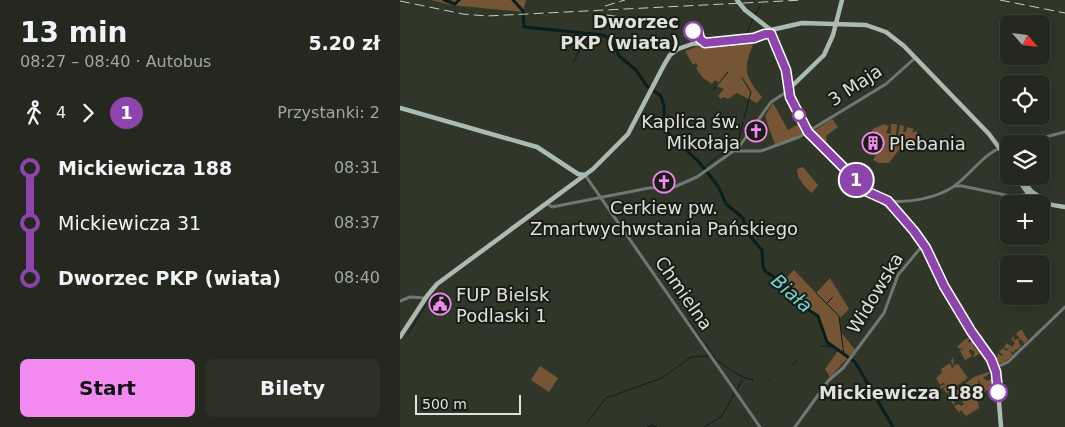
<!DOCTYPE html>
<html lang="pl">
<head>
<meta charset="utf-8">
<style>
	body { margin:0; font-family:"DejaVu Sans",sans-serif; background:#2c3027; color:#f1f3f6; height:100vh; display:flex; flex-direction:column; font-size:19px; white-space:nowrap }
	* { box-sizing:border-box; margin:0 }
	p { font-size:16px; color:#a3a6a4 }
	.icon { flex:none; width:28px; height:28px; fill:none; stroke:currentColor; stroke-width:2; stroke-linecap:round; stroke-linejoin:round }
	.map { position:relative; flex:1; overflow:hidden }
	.sheet { display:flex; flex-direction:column; background:#24281e; width:400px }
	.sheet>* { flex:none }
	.badge { padding:0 10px; border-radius:16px; font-size:18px; line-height:32px }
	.needle { width:32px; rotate:118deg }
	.buttons { position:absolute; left:600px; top:15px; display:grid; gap:10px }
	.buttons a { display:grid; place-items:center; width:50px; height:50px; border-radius:8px; background:#24281e; box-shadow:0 2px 12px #0003,0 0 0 1px #41443c; font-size:25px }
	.scale { position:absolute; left:15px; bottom:12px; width:106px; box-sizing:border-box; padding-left:5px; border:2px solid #dee2d9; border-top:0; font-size:14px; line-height:18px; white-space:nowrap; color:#dee2d9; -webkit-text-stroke:4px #1a1c16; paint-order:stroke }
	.map>.badge { position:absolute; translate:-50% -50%; box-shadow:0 0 0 2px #fff }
	.legs { display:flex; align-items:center; gap:8px; height:55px; padding:0 20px; font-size:16px }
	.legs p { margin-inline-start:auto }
	.headline { display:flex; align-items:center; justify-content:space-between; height:85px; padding:0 20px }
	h1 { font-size:28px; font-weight:700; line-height:38px }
	.button { display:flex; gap:10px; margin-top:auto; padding:10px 20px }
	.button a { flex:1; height:58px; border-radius:8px; background:#f38af1; color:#111; font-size:20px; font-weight:700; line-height:58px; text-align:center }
	.button a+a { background:#2c3027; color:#f1f3f6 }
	ul { padding:0 20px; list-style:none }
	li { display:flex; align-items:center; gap:18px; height:55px; font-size:19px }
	li i { display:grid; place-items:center; width:8px; height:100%; margin:0 6px; background:currentColor }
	li i::after { content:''; width:12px; height:12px; margin:-6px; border:4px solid; border-radius:50%; background:#24281e }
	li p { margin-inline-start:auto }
	li:first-child i { background:linear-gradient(#0000 50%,currentColor 0) }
	li:last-child i { background:linear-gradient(currentColor 50%,#0000 0) }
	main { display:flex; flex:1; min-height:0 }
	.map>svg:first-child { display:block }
	.green { fill:#765536 }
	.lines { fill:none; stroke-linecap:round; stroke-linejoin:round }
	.stream { stroke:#091f1e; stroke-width:1 }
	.river { stroke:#091f1e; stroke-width:3 }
	.minor { stroke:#707873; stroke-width:3 }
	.major { stroke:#abbbb1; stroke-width:4.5 }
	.rail { stroke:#c8ccc3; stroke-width:1; stroke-dasharray:10 5; stroke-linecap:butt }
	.line-1-casing { stroke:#fff; stroke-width:11 }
	.line-1 { stroke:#8e44ad; stroke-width:8 }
	.stop-1-dot { fill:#fff; stroke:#8e44ad; stroke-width:2.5 }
	.labels { text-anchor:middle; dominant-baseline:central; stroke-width:4; stroke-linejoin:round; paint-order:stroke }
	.stop-label { font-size:18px; font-weight:bold; fill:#dee2d9; stroke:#1a1c16; text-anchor:end }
	.street-label { font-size:18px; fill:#dee2d9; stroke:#1a1c16 }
	.poi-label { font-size:18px; fill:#dee2d9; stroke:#1a1c16; text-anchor:start }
	.water-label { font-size:19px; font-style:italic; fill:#6cd7d0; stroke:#1a1c16 }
</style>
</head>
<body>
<main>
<section class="sheet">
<div class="headline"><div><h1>13 min</h1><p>08:27 – 08:40 · Autobus</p></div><b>5.20 zł</b></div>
<div class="legs"><svg class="icon" aria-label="walk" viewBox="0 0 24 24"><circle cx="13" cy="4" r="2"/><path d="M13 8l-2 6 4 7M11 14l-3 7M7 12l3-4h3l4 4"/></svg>4<svg class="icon" aria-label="forward" viewBox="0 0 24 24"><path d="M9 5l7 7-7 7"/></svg><b class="badge" style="background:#8e44ad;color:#fff">1</b><p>Przystanki: 2</p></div>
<ul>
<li><i style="color:#8e44ad"></i><b>Mickiewicza 188</b><p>08:31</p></li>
<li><i style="color:#8e44ad"></i><span>Mickiewicza 31</span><p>08:37</p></li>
<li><i style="color:#8e44ad"></i><b>Dworzec PKP (wiata)</b><p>08:40</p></li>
</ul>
<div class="button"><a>Start</a><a>Bilety</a></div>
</section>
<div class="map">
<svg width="665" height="427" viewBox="0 0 665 427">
	<rect width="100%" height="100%" fill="#303628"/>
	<!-- green -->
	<path class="green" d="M 31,0 L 126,0 L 123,12 L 51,5 Z
		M 355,40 C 344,66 342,74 362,97 L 357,103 L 337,93 L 328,99 L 324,97 L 321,99 L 318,96 L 324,89 L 316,86 L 318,82 L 315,80 L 312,84 L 302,77 L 296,68 L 298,66 L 296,63 L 293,65 L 285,51 L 301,45 Z
		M 373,103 L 388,130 L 402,122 L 405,132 L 396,137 L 375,145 L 365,116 Z
		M 432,119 L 438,127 L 426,136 L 427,140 L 423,144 L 412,132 Z
		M 484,124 L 489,126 L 486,133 L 491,134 L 491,124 L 497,124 L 496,135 L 498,136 L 500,125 L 504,126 L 503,132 L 506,132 L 507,127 L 514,129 L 512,131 L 514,133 L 516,130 L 518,136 L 512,142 L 509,139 L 507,140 L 510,142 L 498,151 L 489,163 L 479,163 L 473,160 L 476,155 L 474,154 L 477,142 L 468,144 L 473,129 Z
		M 403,167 L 418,185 L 412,193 C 405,187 397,179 397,169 Z
		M 394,270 L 416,293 L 430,278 L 449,309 L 439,319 L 441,332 L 455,350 L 430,377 L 425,369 L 438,351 L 427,342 L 418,316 L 401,305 L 394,291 L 386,286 L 385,279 Z
		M 620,330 L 622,330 L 628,340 L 624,344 L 623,341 L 619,339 L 619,343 L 621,346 L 619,348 L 618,345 L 619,349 L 614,350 L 615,353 L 610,351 L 613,355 L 605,362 L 595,365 L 594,358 L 597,357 L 598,353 L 601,356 L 603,355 L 599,352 L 603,348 L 606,351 L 610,348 L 606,349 L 604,347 L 607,343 L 612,347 L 615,343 L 611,339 L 615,335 L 613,339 L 615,340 L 620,338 L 616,334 Z
		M 573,336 L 568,341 L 569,343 L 574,338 L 576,343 L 573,345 L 580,354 L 573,357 L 575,352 L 570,349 L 569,351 L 572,356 L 565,360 L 560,351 L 564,348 L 560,349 L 557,347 L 564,340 Z
		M 553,357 L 554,365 L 558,364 L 568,378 L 547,393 L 543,389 L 548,384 L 541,389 L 540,386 L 546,384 L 543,383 L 540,385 L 536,378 L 542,373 L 541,369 L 550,363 L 552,367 L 550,369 L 554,367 L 551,361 Z
		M 140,366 L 158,378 L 149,392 L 131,380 Z
		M 591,371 L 594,372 L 594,375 L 590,373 L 583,378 L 588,381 L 594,376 L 595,386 L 583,393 L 579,380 L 578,381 L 580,390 L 576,390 L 580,391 L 581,394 L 575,393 L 579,395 L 577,398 L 579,408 L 566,416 L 561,410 L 559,412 L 563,418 L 554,406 L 559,404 L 561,406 L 564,404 L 558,395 L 552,399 L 555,403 L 553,405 L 548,394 L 557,389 L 568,400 L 571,397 L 563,387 L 558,389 L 574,377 Z"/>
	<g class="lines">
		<!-- stream -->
		<path class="stream" d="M 360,0 L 361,1
			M 50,3 L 51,0
			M 355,15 L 361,5
			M 346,35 L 353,19
			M 173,63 L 188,34
			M 342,78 L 351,92 L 344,118
			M 313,90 L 328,72
			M 303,168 L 338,141 L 343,122
			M 416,293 L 439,316 L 444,355
			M 32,297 L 33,294
			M 427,303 L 433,297
			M 289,321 L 297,332
			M 8,334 L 27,303
			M 298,334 L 303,341
			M 304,343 L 311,352
			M 421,346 L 432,346
			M 312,354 L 315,358
			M 316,360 C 329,367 339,378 353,380 L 352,378
			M 392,365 L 397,361
			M 368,379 L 369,380
			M 337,390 L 342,380
			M 187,423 L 206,398 L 262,378 L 291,357 L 309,356
			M 247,427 L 252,425 L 257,427
			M 304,427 L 322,416 L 334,394"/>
		<!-- river -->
		<path class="river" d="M 44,0 L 55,4 L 59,0
			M 113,0 L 123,11 L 124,27 L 203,35 L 212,40 L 219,56 L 236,70 L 246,85 L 261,96 L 264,106 L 264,129 L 299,162 L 318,186 L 326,204 L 343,218 L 347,233 L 362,250 L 363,266 L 365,271 L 394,291 L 401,305 L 418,316 L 427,342 L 455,362 L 493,427"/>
		<!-- minor -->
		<path class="minor" d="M 617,144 L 665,132
			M 335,151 L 361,151 L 399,137 L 486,84 L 515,58
			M 185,175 L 360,427
			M 555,186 L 562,186 L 615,197 L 627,194
			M 489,201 C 510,203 536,198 553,187 C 573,173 585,150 609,145
			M 147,203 L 152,207 L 249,188 L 274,187 L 297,177 L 339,147 L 371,102 L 388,91
			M 0,301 L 10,297 L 25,298
			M 595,368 L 608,362 L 665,307
			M 395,427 L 429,380 L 443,368 L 484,313 L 498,275 L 523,245"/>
		<!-- major -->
		<path class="major" d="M 337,0 L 345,10 L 371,30
			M 371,30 L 402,23 L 466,25 L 486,32 L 504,46 L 589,134 L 609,161
			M 371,34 L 385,66 L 389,95 L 409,134 L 467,191 L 491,208
			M 388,90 L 424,55 L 433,35 L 442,0
			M 0,108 L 137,147 L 178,174 L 185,175
			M 617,176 C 630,201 638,203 665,207
			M 620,176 L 632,192 L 649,203
			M 476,197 L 488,201 L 522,241 L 544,286 L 571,331 L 591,359 L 597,377 L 601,427
			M 0,337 L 27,296 L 37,284 L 193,169 L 228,134 L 264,65 L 270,55 L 278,49 L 292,44 L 354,38 L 365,34"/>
		<!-- rail -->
		<path class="rail" d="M 600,0 L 665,13
			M 0,1 L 63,14 L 87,16 L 403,0
			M 205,6 L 225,0
			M 207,15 L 241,20"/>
	</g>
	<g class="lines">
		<!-- line-1 casing -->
		<g class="line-1-casing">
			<path id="line-1" d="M 293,31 L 298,31 L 300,39 L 305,43 L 354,38 L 365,34 L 371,34 L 386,70 L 390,97 L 408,132 L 468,192 L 488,201 L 514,231 L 526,248 L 544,286 L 571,331 L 591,359 L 596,372 L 598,392"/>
		</g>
		<!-- line-1 -->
		<use href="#line-1" class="line-1"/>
	</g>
	<!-- icons -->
	<defs>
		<g id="church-ring" transform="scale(1.125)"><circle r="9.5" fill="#1a1c16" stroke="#f38af1" stroke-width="1.5"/><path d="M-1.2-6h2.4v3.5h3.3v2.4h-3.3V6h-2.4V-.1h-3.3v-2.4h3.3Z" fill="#f38af1"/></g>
		<g id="building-ring" transform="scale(1.125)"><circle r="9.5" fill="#1a1c16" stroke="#f38af1" stroke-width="1.5"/><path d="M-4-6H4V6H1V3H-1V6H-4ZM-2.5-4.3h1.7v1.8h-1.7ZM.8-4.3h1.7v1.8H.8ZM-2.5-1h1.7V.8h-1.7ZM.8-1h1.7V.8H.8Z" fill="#f38af1"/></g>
		<g id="civic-ring" transform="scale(1.125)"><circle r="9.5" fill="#1a1c16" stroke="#f38af1" stroke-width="1.5"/><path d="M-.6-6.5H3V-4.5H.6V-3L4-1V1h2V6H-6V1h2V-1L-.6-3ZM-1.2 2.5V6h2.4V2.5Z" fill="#f38af1"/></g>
	</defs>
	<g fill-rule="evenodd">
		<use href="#church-ring" x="356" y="131"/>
		<use href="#building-ring" x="473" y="143"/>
		<use href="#church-ring" x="264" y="182"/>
		<use href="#civic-ring" x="40" y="304"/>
	</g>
	<!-- markers -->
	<g class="stop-1-dot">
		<circle cx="293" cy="31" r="9"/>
		<circle cx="399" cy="115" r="6"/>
		<circle cx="598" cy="392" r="9"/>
	</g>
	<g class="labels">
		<!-- stop labels -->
		<g class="stop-label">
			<text x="279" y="21">Dworzec<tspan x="279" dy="21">PKP (wiata)</tspan></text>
			<text x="584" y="392">Mickiewicza 188</text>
		</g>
		<!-- street labels -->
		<g class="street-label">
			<text transform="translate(455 85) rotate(-33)">3 Maja</text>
			<text transform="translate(284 293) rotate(55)">Chmielna</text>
			<text transform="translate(475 293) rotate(-59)">Widowska</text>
		</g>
		<!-- poi labels -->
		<g class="poi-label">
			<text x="340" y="121" text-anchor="end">Kaplica św.<tspan x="340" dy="21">Mikołaja</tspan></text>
			<text x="489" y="143">Plebania</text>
			<text x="264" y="207" text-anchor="middle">Cerkiew pw.<tspan x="264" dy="21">Zmartwychwstania Pańskiego</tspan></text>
			<text x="56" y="294">FUP Bielsk<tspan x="56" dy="21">Podlaski 1</tspan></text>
		</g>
		<!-- water labels -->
		<g class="water-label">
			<text transform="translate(392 293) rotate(41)">Biała</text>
		</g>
	</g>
</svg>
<div class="buttons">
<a><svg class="needle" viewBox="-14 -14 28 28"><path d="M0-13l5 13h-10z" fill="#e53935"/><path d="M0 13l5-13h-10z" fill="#a3a6a4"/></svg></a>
<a><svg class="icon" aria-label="locate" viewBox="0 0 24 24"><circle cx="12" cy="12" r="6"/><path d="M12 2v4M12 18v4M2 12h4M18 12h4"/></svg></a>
<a><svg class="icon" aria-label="layers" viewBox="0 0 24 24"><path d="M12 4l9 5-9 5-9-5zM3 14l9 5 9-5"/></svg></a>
<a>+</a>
<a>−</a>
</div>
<div class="scale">500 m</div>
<b class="badge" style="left:456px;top:180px;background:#8e44ad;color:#fff">1</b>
</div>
</main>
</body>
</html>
